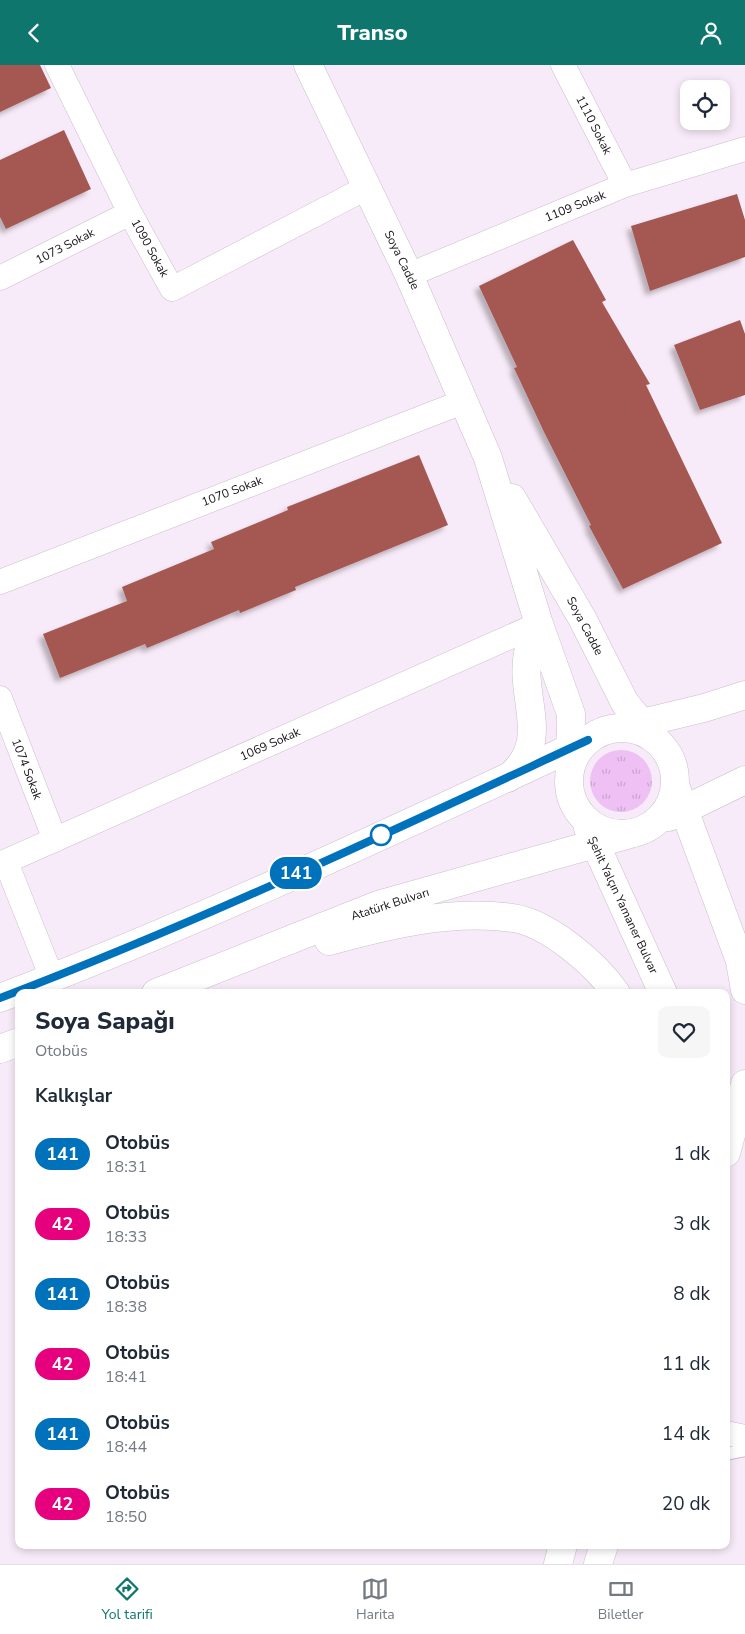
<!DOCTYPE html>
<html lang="tr">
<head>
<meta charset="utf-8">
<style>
	body { margin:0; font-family:"Nunito Sans",sans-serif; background:#f6f6f7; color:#1f2937; height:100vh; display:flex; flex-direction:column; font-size:19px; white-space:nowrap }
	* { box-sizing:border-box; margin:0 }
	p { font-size:16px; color:#747a83 }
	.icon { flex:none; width:28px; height:28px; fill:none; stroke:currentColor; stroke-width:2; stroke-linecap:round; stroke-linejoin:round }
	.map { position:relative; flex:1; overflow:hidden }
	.panel { position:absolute; left:15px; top:924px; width:715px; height:560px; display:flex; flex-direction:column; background:#fff; border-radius:10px; box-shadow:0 2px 8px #0003 }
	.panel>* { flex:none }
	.badge { padding:0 10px; border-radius:16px; font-size:18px; line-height:32px }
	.buttons { position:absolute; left:680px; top:15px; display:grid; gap:10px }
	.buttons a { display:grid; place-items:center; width:50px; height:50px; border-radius:10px; background:#fff; box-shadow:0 2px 8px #0003; font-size:25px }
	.map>.badge { position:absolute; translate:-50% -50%; box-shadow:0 0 0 2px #fff }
	h2 { padding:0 20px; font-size:19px; line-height:45px }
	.round { display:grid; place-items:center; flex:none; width:52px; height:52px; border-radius:10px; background:#f6f6f7 }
	.summary { display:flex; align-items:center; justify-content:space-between; height:85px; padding:0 20px }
	h1 { font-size:24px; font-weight:800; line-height:38px }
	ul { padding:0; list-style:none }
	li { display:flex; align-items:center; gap:15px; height:70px; padding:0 20px }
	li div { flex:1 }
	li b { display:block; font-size:19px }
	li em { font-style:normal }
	li .badge { min-width:55px; font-weight:700; text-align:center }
	header { display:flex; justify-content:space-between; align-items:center; height:65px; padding:0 20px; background:#0f766e; color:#fff; font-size:22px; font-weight:800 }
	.tabs { display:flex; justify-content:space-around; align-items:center; height:70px; border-top:1px solid #e0e1e3; background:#fff; font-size:14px; color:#747a83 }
	.tabs a { display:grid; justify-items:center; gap:2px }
	.tabs .active { color:#0f766e }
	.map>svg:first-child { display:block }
	.grass { fill:url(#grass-tufts) }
	.building { fill:#a45851; filter:url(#shadow) }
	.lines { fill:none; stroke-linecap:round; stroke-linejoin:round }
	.service-casing { stroke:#cabdcb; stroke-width:14 }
	.minor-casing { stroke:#cabdcb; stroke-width:25 }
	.secondary-casing { stroke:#cabdcb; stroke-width:29 }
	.trunk-casing { stroke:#cabdcb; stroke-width:29 }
	.service { stroke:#fff; stroke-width:12 }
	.minor { stroke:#fff; stroke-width:24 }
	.secondary { stroke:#fff; stroke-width:28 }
	.trunk { stroke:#fff; stroke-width:28 }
	.line-casing { stroke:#fff; stroke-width:11 }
	.line { stroke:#0072bc; stroke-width:8 }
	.stop-dot { fill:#fff; stroke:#0072bc; stroke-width:2.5 }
	.labels { text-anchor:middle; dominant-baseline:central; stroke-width:4.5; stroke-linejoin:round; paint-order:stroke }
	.street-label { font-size:12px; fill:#161217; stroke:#fff }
</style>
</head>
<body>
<header><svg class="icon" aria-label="back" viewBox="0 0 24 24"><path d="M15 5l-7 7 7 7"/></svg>Transo<svg class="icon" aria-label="person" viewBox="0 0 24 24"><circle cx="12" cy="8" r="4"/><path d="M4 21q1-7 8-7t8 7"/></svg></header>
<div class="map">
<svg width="745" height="1499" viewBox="0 0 745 1499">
	<defs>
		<pattern id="grass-tufts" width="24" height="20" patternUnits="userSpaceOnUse" patternTransform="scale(1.25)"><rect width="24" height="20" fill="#eec0f3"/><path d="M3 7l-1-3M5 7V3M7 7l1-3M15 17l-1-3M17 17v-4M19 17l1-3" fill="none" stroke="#cba4d0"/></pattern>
		<filter id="shadow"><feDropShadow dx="-4.5" dy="4.5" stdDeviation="2.5" flood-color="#0004"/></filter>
	</defs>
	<rect width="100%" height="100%" fill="#f8ebf9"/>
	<!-- grass -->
	<path class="grass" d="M590 716a31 31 0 1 1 62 0a31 31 0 1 1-62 0Z"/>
	<!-- building -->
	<path class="building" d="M 0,0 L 40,0 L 51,23 L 0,47 Z
		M 64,65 L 91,124 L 6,164 L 0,152 L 0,95 Z
		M 737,129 L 745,155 L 745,192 L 650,226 L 631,161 Z
		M 573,175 L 606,235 L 602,237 L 650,319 L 646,320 L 722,478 L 623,524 L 589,461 L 591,460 L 544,367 L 514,303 L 517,302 L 479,221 Z
		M 740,255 L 745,269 L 745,330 L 700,345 L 674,280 Z
		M 419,390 L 448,460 L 295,522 L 296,525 L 240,548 L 239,545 L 147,583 L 145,579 L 60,613 L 43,569 L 127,536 L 122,522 L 214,484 L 211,477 L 288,445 L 287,442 Z"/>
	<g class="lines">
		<!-- service casing -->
		<g class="service-casing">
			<path id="service" d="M 726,1389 L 745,1385"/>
		</g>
		<!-- minor casing -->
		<g class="minor-casing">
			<path id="minor" d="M 57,0 L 130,148 L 172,224 L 366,123
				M 563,0 L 625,120
				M 409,210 L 625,120 L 745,84
				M 0,213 L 130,148
				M 0,517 L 465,336
				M 0,633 L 55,775
				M 6,797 L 52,913
				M 0,799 L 539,559
				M 726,1368 L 745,1372"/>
		</g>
		<!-- secondary casing -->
		<g class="secondary-casing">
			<path id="secondary" d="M 308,0 L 409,210 L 488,393 L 539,559 L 571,649 L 570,704
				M 512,433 L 582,553 L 625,638 L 654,673
				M 508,713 C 553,676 519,634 528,588 C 529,579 536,568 539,559"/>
		</g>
		<!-- trunk casing -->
		<g class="trunk-casing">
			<path id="trunk" d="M 621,663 L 704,643 L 745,630
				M569 716a53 53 0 1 1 106 0a53 53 0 1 1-106 0Z
				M 675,720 L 740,896 L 745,925
				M 669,752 L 745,715
				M 588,763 L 663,928
				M 329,876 C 388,860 451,844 513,853 C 548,858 596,899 616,928
				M 156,928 L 378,840 L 630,769
				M 0,933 C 200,857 394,765 588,675
				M 0,984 L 19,977
				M 726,1088 L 745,1019
				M 558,1499 L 563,1480
				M 598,1499 L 604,1480"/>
		</g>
		<!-- service -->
		<use href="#service" class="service"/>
		<!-- minor -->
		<use href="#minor" class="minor"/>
		<!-- secondary -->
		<use href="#secondary" class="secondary"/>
		<!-- trunk -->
		<use href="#trunk" class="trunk"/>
	</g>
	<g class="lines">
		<!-- line casing -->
		<g class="line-casing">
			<path id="line" d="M 0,933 C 200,857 394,765 588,675"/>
		</g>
		<!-- line -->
		<use href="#line" class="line"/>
	</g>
	<!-- markers -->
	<circle class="stop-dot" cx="381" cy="770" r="10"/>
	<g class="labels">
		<!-- street labels -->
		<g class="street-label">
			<text transform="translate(594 60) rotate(63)">1110 Sokak</text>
			<text transform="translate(575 141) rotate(-22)">1109 Sokak</text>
			<text transform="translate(65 181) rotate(-27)">1073 Sokak</text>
			<text transform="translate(150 183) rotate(61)">1090 Sokak</text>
			<text transform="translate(402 195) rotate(64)">Soya Cadde</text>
			<text transform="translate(232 426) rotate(-21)">1070 Sokak</text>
			<text transform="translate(585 561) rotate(62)">Soya Cadde</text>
			<text transform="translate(270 679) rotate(-24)">1069 Sokak</text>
			<text transform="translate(27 704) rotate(69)">1074 Sokak</text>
			<text transform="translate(390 839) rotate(-18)">Atatürk Bulvarı</text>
			<text transform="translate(623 840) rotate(65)">Şehit Yalçın Yamaner Bulvar</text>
		</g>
	</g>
</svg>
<div class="buttons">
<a><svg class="icon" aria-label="locate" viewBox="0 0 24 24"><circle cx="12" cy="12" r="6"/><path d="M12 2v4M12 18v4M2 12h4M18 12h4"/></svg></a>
</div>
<b class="badge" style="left:296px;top:808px;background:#0072bc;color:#fff">141</b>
<section class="panel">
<div class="summary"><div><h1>Soya Sapağı</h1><p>Otobüs</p></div><a class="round"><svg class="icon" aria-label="heart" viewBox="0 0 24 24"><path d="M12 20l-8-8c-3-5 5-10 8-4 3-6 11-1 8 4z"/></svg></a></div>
<h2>Kalkışlar</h2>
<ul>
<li><span class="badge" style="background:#0072bc;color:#fff">141</span><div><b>Otobüs</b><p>18:31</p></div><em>1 dk</em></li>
<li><span class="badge" style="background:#e6007e;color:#fff">42</span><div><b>Otobüs</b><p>18:33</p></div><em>3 dk</em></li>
<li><span class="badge" style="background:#0072bc;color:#fff">141</span><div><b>Otobüs</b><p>18:38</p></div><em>8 dk</em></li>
<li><span class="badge" style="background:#e6007e;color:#fff">42</span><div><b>Otobüs</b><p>18:41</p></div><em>11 dk</em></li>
<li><span class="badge" style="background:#0072bc;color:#fff">141</span><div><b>Otobüs</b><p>18:44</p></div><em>14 dk</em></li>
<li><span class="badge" style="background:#e6007e;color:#fff">42</span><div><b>Otobüs</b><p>18:50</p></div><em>20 dk</em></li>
</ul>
</section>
</div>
<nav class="tabs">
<a class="active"><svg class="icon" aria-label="directions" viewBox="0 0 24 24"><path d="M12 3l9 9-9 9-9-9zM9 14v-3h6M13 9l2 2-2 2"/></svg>Yol tarifi</a>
<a><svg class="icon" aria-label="map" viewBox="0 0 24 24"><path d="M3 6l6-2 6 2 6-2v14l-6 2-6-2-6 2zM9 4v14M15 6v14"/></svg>Harita</a>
<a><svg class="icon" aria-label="tickets" viewBox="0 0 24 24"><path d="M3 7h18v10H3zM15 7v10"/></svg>Biletler</a>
</nav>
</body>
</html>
